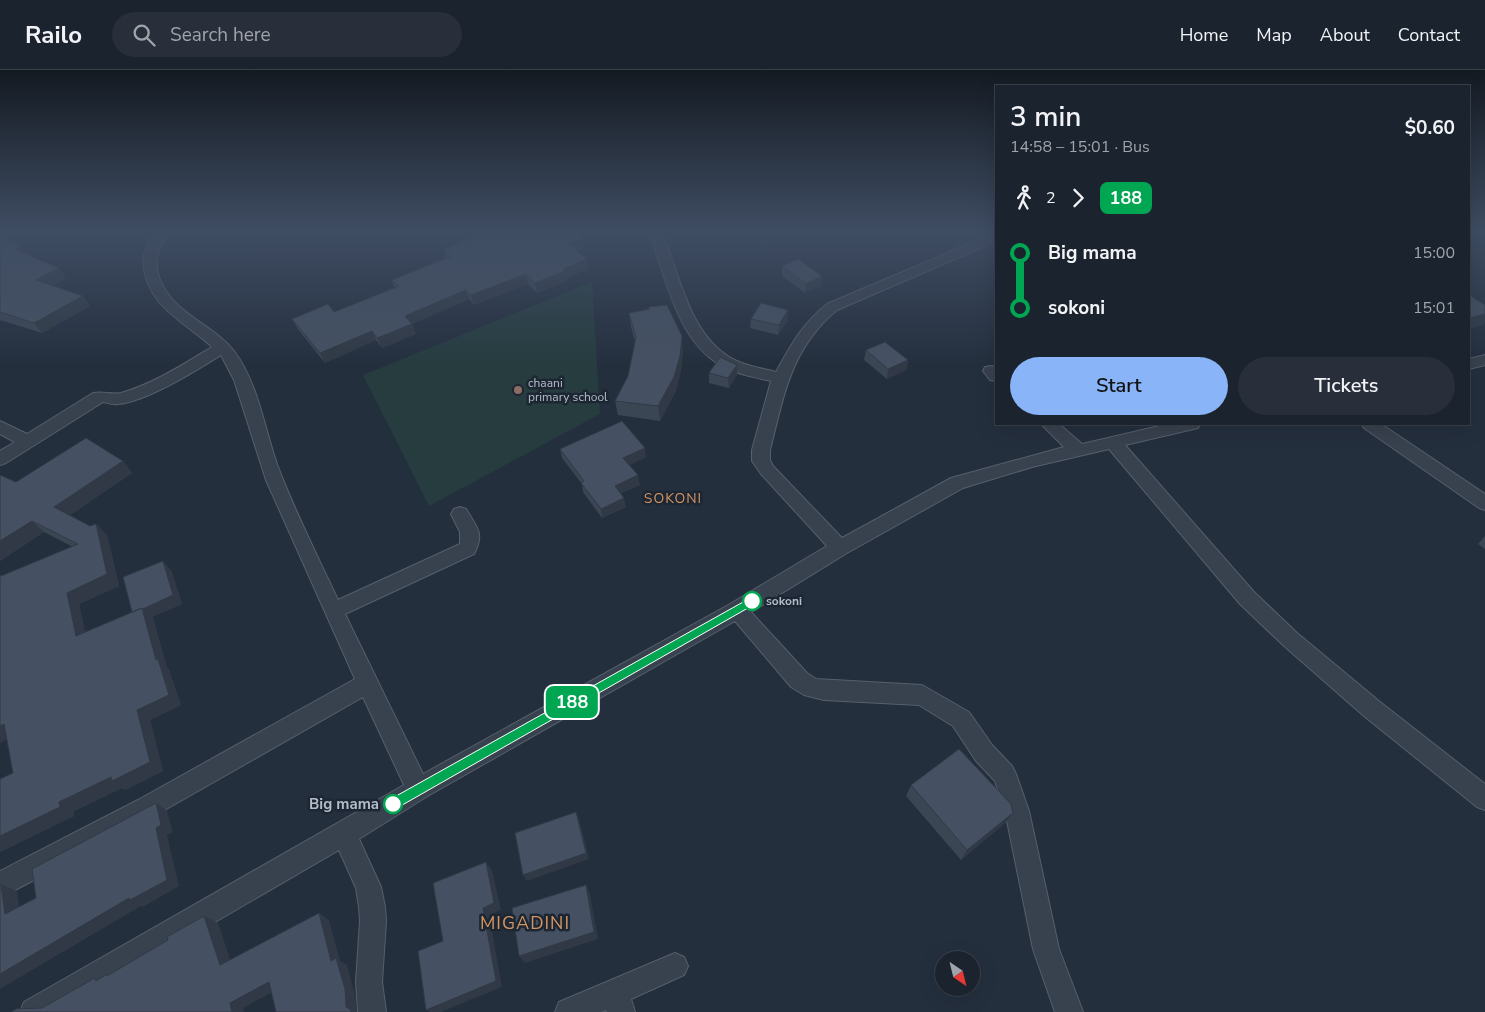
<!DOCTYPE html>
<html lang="en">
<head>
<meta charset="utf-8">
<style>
	body { margin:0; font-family:"Nunito Sans",sans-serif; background:#282f3a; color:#f1f3f6; height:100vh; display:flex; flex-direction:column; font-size:19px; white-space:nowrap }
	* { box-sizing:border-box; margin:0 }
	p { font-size:16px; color:#a0a4aa }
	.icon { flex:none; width:28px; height:28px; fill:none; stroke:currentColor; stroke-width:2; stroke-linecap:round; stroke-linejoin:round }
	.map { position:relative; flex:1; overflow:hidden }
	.details { position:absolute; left:995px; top:15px; width:475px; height:340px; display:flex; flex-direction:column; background:#1b232e; border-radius:0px; box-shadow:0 5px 20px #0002,0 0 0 1px #39404a }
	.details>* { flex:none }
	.badge { padding:0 10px; border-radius:8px; font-size:18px; line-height:32px }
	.needle { width:32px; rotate:145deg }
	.controls { position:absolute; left:935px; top:881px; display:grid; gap:10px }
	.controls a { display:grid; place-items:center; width:45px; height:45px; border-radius:50%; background:#1b232e; box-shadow:0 5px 20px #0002,0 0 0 1px #39404a; font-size:25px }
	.map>.badge { position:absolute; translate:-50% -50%; box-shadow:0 0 0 2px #fff }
	.legs { display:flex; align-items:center; gap:8px; height:55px; padding:0 15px; font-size:16px }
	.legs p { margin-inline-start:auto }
	.head { display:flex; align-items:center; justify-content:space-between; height:85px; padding:0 15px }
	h1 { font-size:28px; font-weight:600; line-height:38px }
	.cta { display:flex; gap:10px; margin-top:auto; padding:10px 15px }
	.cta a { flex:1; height:58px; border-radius:30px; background:#8ab4f8; color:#111; font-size:20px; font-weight:600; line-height:58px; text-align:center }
	.cta a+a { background:#282f3a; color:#f1f3f6 }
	ul { padding:0 15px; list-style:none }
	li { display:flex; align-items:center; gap:18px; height:55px; font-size:19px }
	li i { display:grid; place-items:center; width:8px; height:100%; margin:0 6px; background:currentColor }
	li i::after { content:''; width:12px; height:12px; margin:-6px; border:4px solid; border-radius:50%; background:#1b232e }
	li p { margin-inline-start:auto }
	li:first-child i { background:linear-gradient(#0000 50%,currentColor 0) }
	li:last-child i { background:linear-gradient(currentColor 50%,#0000 0) }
	header { display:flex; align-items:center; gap:30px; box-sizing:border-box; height:70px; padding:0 25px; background:#1b232e; border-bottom:1px solid #39404a }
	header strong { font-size:24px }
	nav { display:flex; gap:28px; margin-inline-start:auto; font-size:18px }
	.search { width:350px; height:45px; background:#282f3a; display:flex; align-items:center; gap:12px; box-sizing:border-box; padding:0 18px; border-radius:28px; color:#a0a4aa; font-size:19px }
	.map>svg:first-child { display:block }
	.green { fill:#263c3f }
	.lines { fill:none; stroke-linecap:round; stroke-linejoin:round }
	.minor-casing { stroke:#565f6c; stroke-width:2 }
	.minor { fill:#38414e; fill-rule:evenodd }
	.wall { fill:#3b4654 }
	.shaded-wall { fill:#303945 }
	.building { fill:#455162; stroke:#303945 }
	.line-1 { fill:#00a651; stroke:#fff }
	.education-dot { fill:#8d6e63; stroke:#1d2633; stroke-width:2 }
	.stop-1-dot { fill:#fff; stroke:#00a651; stroke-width:2.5 }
	.labels { text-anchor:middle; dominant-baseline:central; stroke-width:5; stroke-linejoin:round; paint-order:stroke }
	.poi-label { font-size:12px; fill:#b4bcc9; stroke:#1d2633; text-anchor:start }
	.stop-label { font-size:12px; font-weight:bold; fill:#b4bcc9; stroke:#1d2633; text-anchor:start }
	.neighbourhood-label { font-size:14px; letter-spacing:1px; fill:#d59563; stroke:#1d2633 }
	.near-stop-label { font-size:15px; font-weight:bold; fill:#b4bcc9; stroke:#1d2633; text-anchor:end }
	.near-quarter-label { font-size:18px; letter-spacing:1px; fill:#d59563; stroke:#1d2633 }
</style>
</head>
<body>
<header>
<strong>Railo</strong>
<div class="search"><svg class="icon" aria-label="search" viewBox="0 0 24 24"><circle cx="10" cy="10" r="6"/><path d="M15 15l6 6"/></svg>Search here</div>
<nav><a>Home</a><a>Map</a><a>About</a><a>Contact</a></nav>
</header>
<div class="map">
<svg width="1485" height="942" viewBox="0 0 1485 942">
	<rect width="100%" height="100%" fill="#242f3e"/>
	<!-- green -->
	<path class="green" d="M 592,212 L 600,344 L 429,436 L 363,305 Z"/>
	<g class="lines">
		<!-- minor casing -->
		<g class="minor-casing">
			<path id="minor" d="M 156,162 L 169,162 C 159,177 153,188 159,207 C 172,244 212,253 234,281 C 258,313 264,357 277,394 C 294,440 317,485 338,530 L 460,474 L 460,462 L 451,444 L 454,439 L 460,437 L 466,439 C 477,457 485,464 474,484 L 345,544 L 423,704 L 730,534 L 827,476 L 761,404 L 752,391 L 752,380 L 771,311 C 754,307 735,304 720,295 C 676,269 666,206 649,162 L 662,162 C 679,203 689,264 731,288 C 745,296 761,298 776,302 C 791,275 802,254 827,234 L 985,167 L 990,168 L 992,171 L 990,174 L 837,240 C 791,278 784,325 770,380 L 770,390 L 773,396 L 842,468 L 951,408 L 1064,377 L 1041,354 L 1059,354 L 1082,374 L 1168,354 L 1200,354 L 1198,358 L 1125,375 L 1254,522 L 1297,563 L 1380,632 L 1485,714 L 1485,740 L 1477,737 L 1364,646 L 1283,575 L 1240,534 L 1109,379 L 1032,397 L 963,418 L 847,483 L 751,542 L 807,603 L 816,609 L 922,615 L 969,642 L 992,675 L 1012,696 L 1016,704 L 1029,741 L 1059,879 L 1083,942 L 1055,942 L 1033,879 L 1005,741 L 995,711 L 976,691 L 953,656 L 919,635 L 824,630 L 804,625 L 791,617 L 735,551 L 426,727 L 359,769 L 381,817 L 385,837 L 386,851 L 382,912 L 386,942 L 358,942 L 356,912 L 360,851 L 359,837 L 356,818 L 339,780 L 60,942 L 20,942 L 24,932 L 404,715 L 363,627 L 154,746 L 0,828 L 0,801 L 138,730 L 355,609 L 266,410 L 234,310 L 221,285 C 197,300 146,332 118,334 C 113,335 108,333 103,332 L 6,393 L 0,395 L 0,381 L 15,372 L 0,364 L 0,351 L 27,364 L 93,323 C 103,321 112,325 121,323 C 153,314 184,294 212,277 C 188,254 157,242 146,208 C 140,190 144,177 156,162 Z
				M 1485,285 L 1485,295 L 1469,299 L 1469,289 Z
				M 991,296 L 996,297 L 996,311 L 990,310 L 983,301 L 985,297 Z
				M 1362,354 L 1381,354 L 1485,424 L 1485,440 L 1479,438 L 1364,358 Z
				M 675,883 L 684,887 L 688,896 L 684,905 L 631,929 L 635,942 L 607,942 L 606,940 L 601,942 L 555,942 L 559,932 Z"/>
		</g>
		<!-- minor -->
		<use href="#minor" class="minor"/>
	</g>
	<!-- wall -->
	<path class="wall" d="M 164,162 L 203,162 L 201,166 L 168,168 Z
		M 0,164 L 28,185 L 66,208 L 52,216 L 83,226 L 90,236 L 42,263 L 0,250 Z
		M 582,169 L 584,179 L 577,181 L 587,189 L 588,199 L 567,208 L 567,211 L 537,223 L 528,214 L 474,235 L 469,229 L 412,254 L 416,264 L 382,278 L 376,270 L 325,293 L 297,258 L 292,249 L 334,242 L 395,218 L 392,210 L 446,188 L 444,179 Z
		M 782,196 L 822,206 L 821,216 L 805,223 L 782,206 Z
		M 648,237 L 683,280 L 681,300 L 676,321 L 660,351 L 618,345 L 615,331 L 628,306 L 635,272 L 631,257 L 629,243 L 649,240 Z
		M 788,240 L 788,250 L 778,265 L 750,258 L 751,249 Z
		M 866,280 L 908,290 L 906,300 L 887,309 L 864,290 Z
		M 709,303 L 737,305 L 729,318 L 709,313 Z
		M 560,379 L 646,387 L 629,395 L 640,415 L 621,423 L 626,437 L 602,448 L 583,422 L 582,414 L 562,388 Z
		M 123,391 L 132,403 L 70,445 L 90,456 L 96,454 L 107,465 L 119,516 L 79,534 L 85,562 L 132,542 L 171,500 L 182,534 L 152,547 L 153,548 L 167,598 L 169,600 L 181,635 L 150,650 L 163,701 L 125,720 L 122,718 L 74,741 L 74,746 L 0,782 L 0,709 L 13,703 L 7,669 L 0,673 L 0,505 L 1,506 L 73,477 L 44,462 L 0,491 L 16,412 Z
		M 1485,466 L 1485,479 L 1478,474 Z
		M 911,715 L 1005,753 L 961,790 L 906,726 Z"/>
	<!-- shaded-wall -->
	<path class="shaded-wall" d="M 582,169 L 584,179 L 570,183 L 568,174 Z
		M 21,176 L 29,186 L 14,179 Z
		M 587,189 L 588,199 L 567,208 L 567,211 L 537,223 L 535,213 L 563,199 Z
		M 59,198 L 66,208 L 43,220 L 36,210 Z
		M 526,204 L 528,214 L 474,235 L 471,225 Z
		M 822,206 L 821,216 L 805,223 L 806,214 Z
		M 466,220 L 469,229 L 408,255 L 405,246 Z
		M 83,226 L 90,236 L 42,263 L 34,253 Z
		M 788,240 L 788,250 L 778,265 L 779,255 Z
		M 1485,244 L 1485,252 L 1482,255 L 1469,259 L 1469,248 Z
		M 412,254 L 416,264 L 382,278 L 377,268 Z
		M 372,261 L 376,270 L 325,293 L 320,283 Z
		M 682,266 L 683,280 L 681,300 L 676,321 L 660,351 L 658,336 Z
		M 908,290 L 906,300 L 887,309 L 888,299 Z
		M 737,295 L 737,305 L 729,318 L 728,308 Z
		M 645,378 L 646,387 L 625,397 L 623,388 Z
		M 123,391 L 132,403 L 65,448 L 54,437 Z
		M 638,405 L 640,415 L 617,425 L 615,416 Z
		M 624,428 L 626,437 L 602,448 L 601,439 Z
		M 32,451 L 44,462 L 0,491 L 0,471 Z
		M 96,454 L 107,465 L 119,516 L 79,534 L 88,577 L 76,566 L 67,523 Z
		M 163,491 L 171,500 L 182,534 L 152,547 L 153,548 L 167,598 L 169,600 L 181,635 L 150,650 L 163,701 L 125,720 L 122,718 L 74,741 L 74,746 L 0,782 L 0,766 L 59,732 L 137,640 L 156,590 L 132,543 Z
		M 4,654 L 19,663 L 0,673 L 0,656 Z
		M 156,733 L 167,741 L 173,762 L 167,765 L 179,816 L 143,837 L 141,836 L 0,919 L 0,904 L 156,758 Z
		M 576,742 L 579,749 L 589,789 L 527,811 L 523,805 Z
		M 1013,743 L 1005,753 L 961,790 L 967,780 Z
		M 486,792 L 492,800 L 501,840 L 489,845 L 502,917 L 441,942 L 430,942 L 426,940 L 483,838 Z
		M 1,815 L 17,821 L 21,850 L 5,844 Z
		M 586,815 L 590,824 L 598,869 L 525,893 L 519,886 Z
		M 319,843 L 329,850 L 340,891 L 347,895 L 355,925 L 357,942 L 351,942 L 346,937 L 331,891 Z
		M 204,846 L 218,853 L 234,901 L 220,895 Z
		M 269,912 L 282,917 L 243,938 L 244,942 L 232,942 L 230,933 Z"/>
	<!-- building -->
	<path class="building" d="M 486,162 L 575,162 L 582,169 L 568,174 L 587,189 L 563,199 L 565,201 L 535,213 L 526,204 L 471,225 L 466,220 L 405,246 L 412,254 L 377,268 L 372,261 L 320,283 L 292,249 L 328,234 L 334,242 L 399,216 L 392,210 L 451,186 L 444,179 Z
		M 0,164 L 21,176 L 14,179 L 59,198 L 36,210 L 83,226 L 34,253 L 0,242 Z
		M 798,189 L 822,206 L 806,214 L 782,196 Z
		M 1469,225 L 1485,235 L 1485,244 L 1469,248 Z
		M 761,233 L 788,240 L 779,255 L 751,249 Z
		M 667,235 L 682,266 L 680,286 L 674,307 L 658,336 L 615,331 L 628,306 L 636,267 L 629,243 L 650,239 L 648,237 Z
		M 885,272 L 908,290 L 888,299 L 866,280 Z
		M 720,287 L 737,295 L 728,308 L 709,303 Z
		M 622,351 L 645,378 L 623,388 L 638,405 L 615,416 L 624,428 L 601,439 L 581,413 L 584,411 L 560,379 Z
		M 86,368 L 123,391 L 54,437 L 90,456 L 96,454 L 107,504 L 67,523 L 76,566 L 142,538 L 156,590 L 158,589 L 169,625 L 137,640 L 150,692 L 112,711 L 111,707 L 59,732 L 60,737 L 0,766 L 0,709 L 13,703 L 4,654 L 0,656 L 0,505 L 1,506 L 78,474 L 32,451 L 0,471 L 0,405 L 16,412 Z
		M 163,491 L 173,525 L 143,539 L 142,538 L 132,542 L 123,507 Z
		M 959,679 L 1011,734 L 1013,743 L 967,780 L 911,715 Z
		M 156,733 L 161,755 L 156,758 L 167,810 L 130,830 L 129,828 L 0,904 L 0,815 L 1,815 L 5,844 L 36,828 L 32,799 Z
		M 576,742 L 586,783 L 523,805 L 515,763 Z
		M 486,792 L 494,833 L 483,838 L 496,911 L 426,940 L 418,881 L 443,871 L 433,813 Z
		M 586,815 L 594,862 L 519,886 L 512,838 Z
		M 319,843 L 331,891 L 336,888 L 345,919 L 346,937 L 350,939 L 351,942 L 276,942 L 269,912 L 230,933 L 232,942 L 11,942 L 16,939 L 42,938 L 95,908 L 96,911 L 107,904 L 107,906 L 168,870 L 167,867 L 204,846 L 220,895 Z"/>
	<!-- sky -->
	<linearGradient id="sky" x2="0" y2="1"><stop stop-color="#141a22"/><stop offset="0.55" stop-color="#3f4d63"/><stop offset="1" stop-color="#3f4d63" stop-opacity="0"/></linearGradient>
	<rect width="1485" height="294" fill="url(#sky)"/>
	<!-- line-1 -->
	<path class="line-1" d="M 752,527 L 757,531 L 755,534 L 397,738 L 393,740 L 389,738 L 387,734 L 389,730 Z"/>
	<!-- markers -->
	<circle class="education-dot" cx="518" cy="320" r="5"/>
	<g class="stop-1-dot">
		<circle cx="752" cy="531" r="9"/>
		<circle cx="393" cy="734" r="9"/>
	</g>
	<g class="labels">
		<!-- poi labels -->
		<g class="poi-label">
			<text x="528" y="313">chaani<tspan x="528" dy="14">primary school</tspan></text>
		</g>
		<!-- stop labels -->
		<g class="stop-label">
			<text x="766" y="531">sokoni</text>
		</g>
		<!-- neighbourhood labels -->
		<g class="neighbourhood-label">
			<text x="673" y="428">SOKONI</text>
		</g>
		<!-- near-stop labels -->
		<g class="near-stop-label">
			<text x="379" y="734">Big mama</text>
		</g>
		<!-- near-quarter labels -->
		<g class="near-quarter-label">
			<text x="525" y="853">MIGADINI</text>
		</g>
	</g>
</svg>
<div class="controls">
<a><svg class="needle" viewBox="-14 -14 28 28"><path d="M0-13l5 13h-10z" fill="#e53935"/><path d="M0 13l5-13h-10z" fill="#a0a4aa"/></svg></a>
</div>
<b class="badge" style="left:572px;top:632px;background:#00a651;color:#fff">188</b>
<section class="details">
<div class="head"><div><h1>3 min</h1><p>14:58 – 15:01 · Bus</p></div><b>$0.60</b></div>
<div class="legs"><svg class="icon" aria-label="walk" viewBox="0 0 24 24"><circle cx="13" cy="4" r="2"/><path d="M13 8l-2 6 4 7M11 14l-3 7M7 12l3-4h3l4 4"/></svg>2<svg class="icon" aria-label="forward" viewBox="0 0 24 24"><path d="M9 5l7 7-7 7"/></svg><b class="badge" style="background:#00a651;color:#fff">188</b></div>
<ul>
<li><i style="color:#00a651"></i><b>Big mama</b><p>15:00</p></li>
<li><i style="color:#00a651"></i><b>sokoni</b><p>15:01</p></li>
</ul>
<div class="cta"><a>Start</a><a>Tickets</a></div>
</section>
</div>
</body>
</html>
